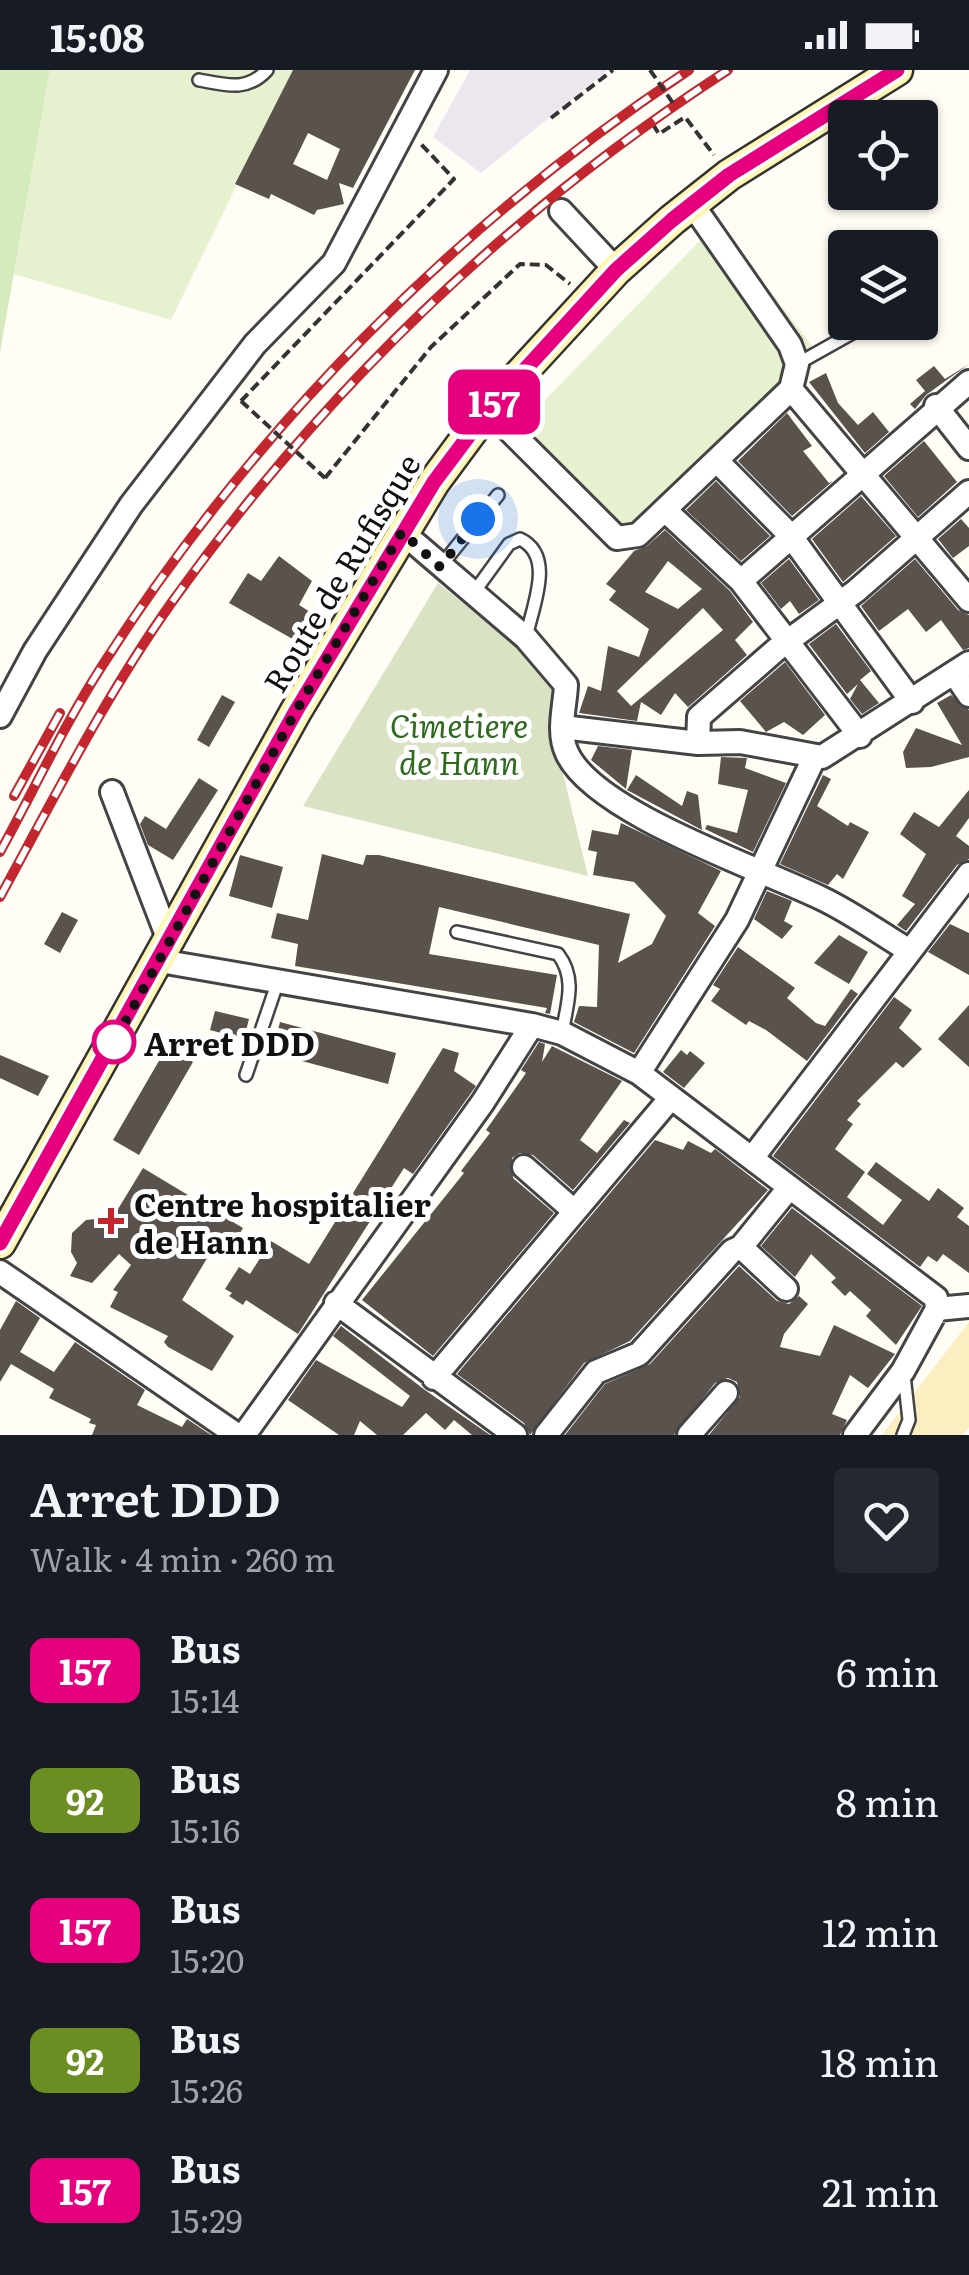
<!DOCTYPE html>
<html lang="en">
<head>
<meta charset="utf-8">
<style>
	body { margin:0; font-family:Literata,serif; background:#242831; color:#f1f3f6; height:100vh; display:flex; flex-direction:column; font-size:38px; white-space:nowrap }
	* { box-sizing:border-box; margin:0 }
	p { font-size:32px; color:#9ea1a6 }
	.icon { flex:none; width:55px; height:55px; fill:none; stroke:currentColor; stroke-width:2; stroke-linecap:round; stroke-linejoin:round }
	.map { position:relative; height:1365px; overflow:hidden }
	.side { display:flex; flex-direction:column; background:#171b24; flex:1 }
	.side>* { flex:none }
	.badge { padding:0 20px; border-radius:15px; font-size:35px; line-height:65px }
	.buttons { position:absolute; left:828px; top:30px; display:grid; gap:20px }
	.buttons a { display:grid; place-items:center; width:110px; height:110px; border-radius:10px; background:#171b24; box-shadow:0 2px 8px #0004; font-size:50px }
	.you { position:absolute; width:50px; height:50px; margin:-25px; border:8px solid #fff; border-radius:50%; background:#1a73e8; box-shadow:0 0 0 15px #1a73e833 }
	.map>.badge { position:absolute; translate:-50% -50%; box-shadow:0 0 0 5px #fff }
	.round { display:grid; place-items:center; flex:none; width:105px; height:105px; border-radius:10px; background:#242831 }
	.summary { display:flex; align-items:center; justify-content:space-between; height:170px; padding:0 30px }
	h1 { font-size:48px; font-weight:600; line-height:75px }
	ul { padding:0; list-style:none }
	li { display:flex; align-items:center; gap:30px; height:130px; padding:0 30px }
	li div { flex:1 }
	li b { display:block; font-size:38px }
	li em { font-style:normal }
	li .badge { min-width:110px; font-weight:700; text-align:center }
	.status { display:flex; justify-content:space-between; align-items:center; height:70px; padding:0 50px; background:#171b24; direction:ltr }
	.status svg { height:28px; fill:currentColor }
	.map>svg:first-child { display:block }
	.industrial { fill:#eee6ef }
	.green { fill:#d5ebbd }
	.sand { fill:#fbeec1 }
	.cemetery { fill:#d9e3c4 }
	.pitch { fill:#e6f2cf }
	.building { fill:#5a524d; fill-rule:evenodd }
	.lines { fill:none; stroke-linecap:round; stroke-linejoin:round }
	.lane-casing { stroke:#444; stroke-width:16 }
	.street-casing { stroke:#444; stroke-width:28 }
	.secondary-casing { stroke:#333; stroke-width:35 }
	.path { stroke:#333; stroke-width:4; stroke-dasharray:10 5; stroke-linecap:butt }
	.lane { stroke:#fff; stroke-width:11 }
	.street { stroke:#fff; stroke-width:22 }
	.secondary { stroke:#fff6b0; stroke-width:30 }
	.rail-casing { stroke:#c4262e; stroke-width:10 }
	.rail { stroke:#fff; stroke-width:6; stroke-dasharray:19; stroke-linecap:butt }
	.path-bridge { stroke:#333; stroke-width:4; stroke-dasharray:10 5; stroke-linecap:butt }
	.line-casing { stroke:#fff; stroke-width:22 }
	.line { stroke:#e6007e; stroke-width:15 }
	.walk { stroke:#111; stroke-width:10; stroke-dasharray:0 18 }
	.stop-dot { fill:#fff; stroke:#e6007e; stroke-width:5 }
	.poi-dot { fill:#c4262e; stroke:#fff; stroke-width:4 }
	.labels { text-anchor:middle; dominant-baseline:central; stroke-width:10; stroke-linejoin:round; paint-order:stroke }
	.street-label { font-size:32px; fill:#111; stroke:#fff }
	.park-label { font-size:32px; font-style:italic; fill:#2f6b1f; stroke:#fff }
	.stop-label { font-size:32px; font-weight:bold; fill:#111; stroke:#fff; text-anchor:start }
	.poi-label { font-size:32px; font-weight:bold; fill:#111; stroke:#fff; text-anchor:start }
</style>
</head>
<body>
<div class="status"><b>15:08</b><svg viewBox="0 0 49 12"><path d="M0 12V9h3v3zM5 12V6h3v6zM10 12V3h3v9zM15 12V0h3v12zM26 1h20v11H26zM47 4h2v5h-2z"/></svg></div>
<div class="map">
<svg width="969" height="1365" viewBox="0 0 969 1365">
	<rect width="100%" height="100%" fill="#fffdf5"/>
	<!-- industrial -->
	<path class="industrial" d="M 470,0 L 608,0 L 481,103 L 433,67 Z"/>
	<!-- green -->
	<path class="green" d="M 0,0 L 50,0 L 0,282 Z"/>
	<!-- sand -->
	<path class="sand" d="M 969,1252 L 969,1357 L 963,1365 L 882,1365 Z"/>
	<!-- cemetery -->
	<path class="cemetery" d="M 438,513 L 561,612 L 558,683 L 588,806 L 303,736 Z"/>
	<!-- pitch -->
	<path class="pitch" d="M 50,0 L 293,0 L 171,250 L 14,204 Z
		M 717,153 L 821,287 L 619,483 L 508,368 Z"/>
	<!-- building -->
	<path class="building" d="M 293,0 L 415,0 L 353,118 L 339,113 L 344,134 L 317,140 L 314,145 L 271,124 L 269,129 L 235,114 ZM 308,63 L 340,79 L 327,110 L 293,94 Z
		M 969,294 L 926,325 L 915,339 L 910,334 L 925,321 L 916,310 L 934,296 L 945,309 Z
		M 826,303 L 838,333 L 858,355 L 873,342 L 889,362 L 865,383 L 809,312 Z
		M 787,343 L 812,376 L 803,381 L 829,413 L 833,411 L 792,446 L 738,391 Z
		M 924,371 L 957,412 L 918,447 L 884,406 Z
		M 716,411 L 770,466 L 741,491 L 686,440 Z
		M 861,426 L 896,466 L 843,512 L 812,469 Z
		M 961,449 L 969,458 L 969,476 L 953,488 L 938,469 Z
		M 665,460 L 730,521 L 753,552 L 735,570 L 747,585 L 688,637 L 675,623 L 661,645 L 641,632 L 637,651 L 579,643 L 588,616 L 601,621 L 608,576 L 639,587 L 649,559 L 609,530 L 616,521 L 606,514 L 634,481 L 647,476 ZM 668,491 L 702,519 L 678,539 L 645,522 ZM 703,538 L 723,560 L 631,636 L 617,621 Z
		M 279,486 L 312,511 L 299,535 L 315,545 L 298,572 L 229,533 L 248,503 L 261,511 Z
		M 789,489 L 819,530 L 799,544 L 790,531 L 781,539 L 761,513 Z
		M 915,489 L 958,540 L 969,545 L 969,578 L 963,580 L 941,550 L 926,562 L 908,539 L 879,561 L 861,536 Z
		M 836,554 L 871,601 L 860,610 L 879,633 L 862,644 L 850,629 L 858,614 L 847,624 L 809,574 Z
		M 785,592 L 825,645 L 803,665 L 784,652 L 766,662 L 740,631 Z
		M 222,625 L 235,632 L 209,677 L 197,670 Z
		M 951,625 L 969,640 L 969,687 L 931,697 L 906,698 L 903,682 L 916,658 L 962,675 L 937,633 Z
		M 598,676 L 632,680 L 626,719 L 591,690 Z
		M 721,687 L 747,688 L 745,698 L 786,713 L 753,782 L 705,759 L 707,755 L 737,763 L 748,720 L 718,714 Z
		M 636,705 L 682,736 L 687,721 L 698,725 L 702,760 L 627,720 Z
		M 823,705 L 831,709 L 817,736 L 848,756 L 850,752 L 869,762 L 843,809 L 837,804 L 828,815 L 780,794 Z
		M 199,708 L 218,720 L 173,790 L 148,775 L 140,754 L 145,746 L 166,759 Z
		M 969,720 L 969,748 L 956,766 L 969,776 L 969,789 L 957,795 L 906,861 L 897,855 L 915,834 L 902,826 L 926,784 L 900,764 L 914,742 L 939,757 Z
		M 621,753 L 721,801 L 698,843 L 715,856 L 634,983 L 574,952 L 579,936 L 597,937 L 599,875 L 439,837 L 429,884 L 557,905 L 550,944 L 545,943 L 547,938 L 295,896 L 298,874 L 271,868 L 277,843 L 308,850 L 322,784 L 363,795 L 366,785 L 379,785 L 630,844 L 618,893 L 652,874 L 666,846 L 634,812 L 593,805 L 597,782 L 588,780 L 592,760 L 618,765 Z
		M 240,785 L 283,797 L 272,838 L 229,826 Z
		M 767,821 L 792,831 L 784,851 L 793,856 L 782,869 L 754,849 Z
		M 62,842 L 78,850 L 60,883 L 44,874 Z
		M 950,854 L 969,863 L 969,905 L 928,882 Z
		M 839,865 L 868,882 L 849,914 L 814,893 Z
		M 738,877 L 795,918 L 787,928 L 816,953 L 825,956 L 851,919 L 858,924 L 807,991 L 766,960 L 749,951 L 746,955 L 711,931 L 720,919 L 713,915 Z
		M 894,927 L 912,940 L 899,958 L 922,979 L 903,998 L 896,992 L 857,1031 L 861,1034 L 847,1050 L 853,1054 L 835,1079 L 865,1102 L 847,1127 L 883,1155 L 902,1130 L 867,1104 L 876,1092 L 929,1131 L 938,1118 L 964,1138 L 957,1147 L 969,1156 L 969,1203 L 943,1184 L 937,1192 L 928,1186 L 920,1197 L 773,1086 Z
		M 969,935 L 969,997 L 938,969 Z
		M 215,941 L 249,949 L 244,969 L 210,960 Z
		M 280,952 L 396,983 L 388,1014 L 272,983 Z
		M 539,972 L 545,974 L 542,992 L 552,976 L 622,1011 L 580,1070 L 597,1083 L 624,1050 L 630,1053 L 573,1120 L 533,1085 L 520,1083 L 512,1088 L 513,1108 L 554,1143 L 433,1286 L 362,1230 L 464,1103 L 461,1101 L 490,1063 L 486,1060 L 526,1003 L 521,1000 Z
		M 167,977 L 193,992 L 139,1085 L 113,1070 Z
		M 443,978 L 459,983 L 454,1001 L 476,1016 L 413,1104 L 404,1098 L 298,1264 L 246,1230 L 243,1235 L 229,1226 L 232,1223 L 225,1219 L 239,1197 L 250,1204 L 271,1171 L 309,1194 Z
		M 681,980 L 687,985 L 690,981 L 705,993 L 684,1018 L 663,1002 Z
		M 0,985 L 49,1006 L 38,1026 L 0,1008 Z
		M 655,1070 L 683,1080 L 688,1071 L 711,1083 L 715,1079 L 768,1120 L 630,1271 L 584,1293 L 530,1365 L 524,1353 L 457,1304 Z
		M 143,1098 L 243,1158 L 228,1183 L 215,1175 L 182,1230 L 234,1266 L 212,1301 L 168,1277 L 164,1272 L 168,1266 L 110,1237 L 118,1222 L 113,1220 L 131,1195 L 119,1184 L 92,1213 L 70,1206 L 77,1193 L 71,1182 L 72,1163 L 86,1150 L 105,1148 L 111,1136 L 118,1139 Z
		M 792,1138 L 922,1236 L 896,1275 L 866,1246 L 871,1240 L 850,1221 L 845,1226 L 831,1212 L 836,1208 L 811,1184 L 795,1207 L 761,1176 Z
		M 739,1196 L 777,1231 L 789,1234 L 799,1226 L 808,1234 L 784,1264 L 780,1277 L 820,1286 L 834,1255 L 895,1284 L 868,1318 L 850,1305 L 832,1344 L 847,1350 L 840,1365 L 709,1365 L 740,1327 L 737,1312 L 728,1308 L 715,1313 L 674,1365 L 565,1365 L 605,1314 L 650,1294 Z
		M 16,1231 L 40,1248 L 20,1282 L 54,1302 L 75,1272 L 145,1320 L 137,1335 L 182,1357 L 187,1349 L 211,1365 L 92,1365 L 96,1355 L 89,1353 L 91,1349 L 49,1328 L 54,1319 L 11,1294 L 0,1312 L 0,1260 Z
		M 341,1256 L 425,1320 L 490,1365 L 472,1365 L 454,1350 L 445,1360 L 426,1343 L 403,1365 L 377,1365 L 360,1351 L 354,1365 L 339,1365 L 288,1330 L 316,1290 L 402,1337 L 410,1326 L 333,1266 Z"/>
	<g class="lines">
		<!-- lane casing -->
		<g class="lane-casing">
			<path id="lane" d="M 199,10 C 226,15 247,22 267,0
				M 797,294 L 872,252
				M 440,497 L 498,425
				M 475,521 L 509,474 L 520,469 C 556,486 532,537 526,568
				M 457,862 L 558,884 C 577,909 567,934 562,963
				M 246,1005 L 278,911
				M 903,1365 L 909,1350 L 904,1305"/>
		</g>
		<!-- street casing -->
		<g class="street-casing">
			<path id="street" d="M 561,141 L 616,200
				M 791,319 L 969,530
				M 936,336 L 969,378
				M 488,339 L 617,468 L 638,465 L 791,319 L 797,294 L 790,275 L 692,134
				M 718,392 L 790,465 L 912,632
				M 666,441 L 741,511 L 860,666
				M 402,462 L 526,568 L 566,615 C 565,637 557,662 567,683 C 594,743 762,799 823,829 C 852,843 880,863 908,880
				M 741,511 L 969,312
				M 954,603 L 969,625
				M 0,646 L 35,581 L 131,435 L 255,274 L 334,193 L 436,0
				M 562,657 L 698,673 L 740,672 L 822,687 L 969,593
				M 698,673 L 699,647 L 777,579 L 856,521 L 969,422
				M 112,722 L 170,873
				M 160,891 L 532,955 L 562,963 L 639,1003 L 936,1228 L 937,1239 L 903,1301 L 855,1365
				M 639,1003 L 737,850 L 814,688
				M 753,1087 L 969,804
				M 524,1097 L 573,1140
				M 741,1177 L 789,1118
				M 0,1202 L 237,1365
				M 336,1233 L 515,1365
				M 937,1239 L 969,1236
				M 434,1308 L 669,1030
				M 244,1365 L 483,1032 L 532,955
				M 546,1365 L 596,1302 L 639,1284 L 732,1181 L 741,1177 L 786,1219
				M 689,1365 L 726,1323"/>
		</g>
		<!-- secondary casing -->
		<g class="secondary-casing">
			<path id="secondary" d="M 0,1173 L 296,641 L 434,412 L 488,339 L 616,200 L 672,150 L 729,105 L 897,0"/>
		</g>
		<!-- path -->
		<path class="path" d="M 675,36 L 652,53 L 659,64 L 685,47 L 714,85
			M 551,48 L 613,0
			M 241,331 L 454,109 L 420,73
			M 325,408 L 431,277 L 520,194 L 546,195 L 570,214"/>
		<!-- lane -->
		<use href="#lane" class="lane"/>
		<!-- street -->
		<use href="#street" class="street"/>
		<!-- secondary -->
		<use href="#secondary" class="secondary"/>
		<!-- rail casing -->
		<g class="rail-casing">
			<path id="rail" d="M 14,726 L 60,643
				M 0,782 C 34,720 64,655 102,596 C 253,359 455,155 689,0
				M 0,827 C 54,728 106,625 172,532 C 323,321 510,141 728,0"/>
		</g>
		<!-- rail -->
		<use href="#rail" class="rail"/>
		<!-- path-bridge -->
		<path class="path-bridge" d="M 650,0 L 675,36
			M 241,331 L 325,408"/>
	</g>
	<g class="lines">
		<!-- line casing -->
		<g class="line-casing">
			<path id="line" d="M 0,1173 L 296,641 L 434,412 L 488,340 L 616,200 L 672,150 L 729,105 L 897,0"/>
		</g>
		<!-- line -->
		<use href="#line" class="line"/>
		<!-- walk -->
		<path class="walk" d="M 114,972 L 107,985 L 296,641 L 402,462 L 440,497 L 478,449"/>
	</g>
	<!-- markers -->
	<circle class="stop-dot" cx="114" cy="972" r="20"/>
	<path class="poi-dot" d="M106 1136h10v10h10v10h-10v10h-10v-10h-10v-10h10z"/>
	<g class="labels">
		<!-- street labels -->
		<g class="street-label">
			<text transform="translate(340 502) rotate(-59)">Route de Rufisque</text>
		</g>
		<!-- park labels -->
		<g class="park-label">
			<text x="459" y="654">Cimetiere<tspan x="459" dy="37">de Hann</tspan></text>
		</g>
		<!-- stop labels -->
		<g class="stop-label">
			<text x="144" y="972">Arret DDD</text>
		</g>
		<!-- poi labels -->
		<g class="poi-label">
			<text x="134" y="1133">Centre hospitalier<tspan x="134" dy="37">de Hann</tspan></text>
		</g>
	</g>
</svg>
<div class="buttons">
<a><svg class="icon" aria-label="locate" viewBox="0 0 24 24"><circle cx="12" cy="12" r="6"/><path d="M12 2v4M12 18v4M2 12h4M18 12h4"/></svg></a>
<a><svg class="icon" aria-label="layers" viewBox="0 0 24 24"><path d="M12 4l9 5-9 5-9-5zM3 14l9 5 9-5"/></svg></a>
</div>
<div class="you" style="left:478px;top:449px"></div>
<b class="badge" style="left:494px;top:332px;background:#e6007e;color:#fff">157</b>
</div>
<section class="side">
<div class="summary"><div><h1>Arret DDD</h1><p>Walk · 4 min · 260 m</p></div><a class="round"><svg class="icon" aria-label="heart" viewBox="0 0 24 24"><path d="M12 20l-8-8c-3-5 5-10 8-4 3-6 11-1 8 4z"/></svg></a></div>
<ul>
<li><span class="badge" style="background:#e6007e;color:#fff">157</span><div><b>Bus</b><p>15:14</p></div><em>6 min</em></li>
<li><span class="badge" style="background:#6b8e23;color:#fff">92</span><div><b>Bus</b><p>15:16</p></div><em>8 min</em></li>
<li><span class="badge" style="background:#e6007e;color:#fff">157</span><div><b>Bus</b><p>15:20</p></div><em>12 min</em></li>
<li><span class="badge" style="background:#6b8e23;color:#fff">92</span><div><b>Bus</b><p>15:26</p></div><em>18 min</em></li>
<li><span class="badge" style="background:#e6007e;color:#fff">157</span><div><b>Bus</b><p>15:29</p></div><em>21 min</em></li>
</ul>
</section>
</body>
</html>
